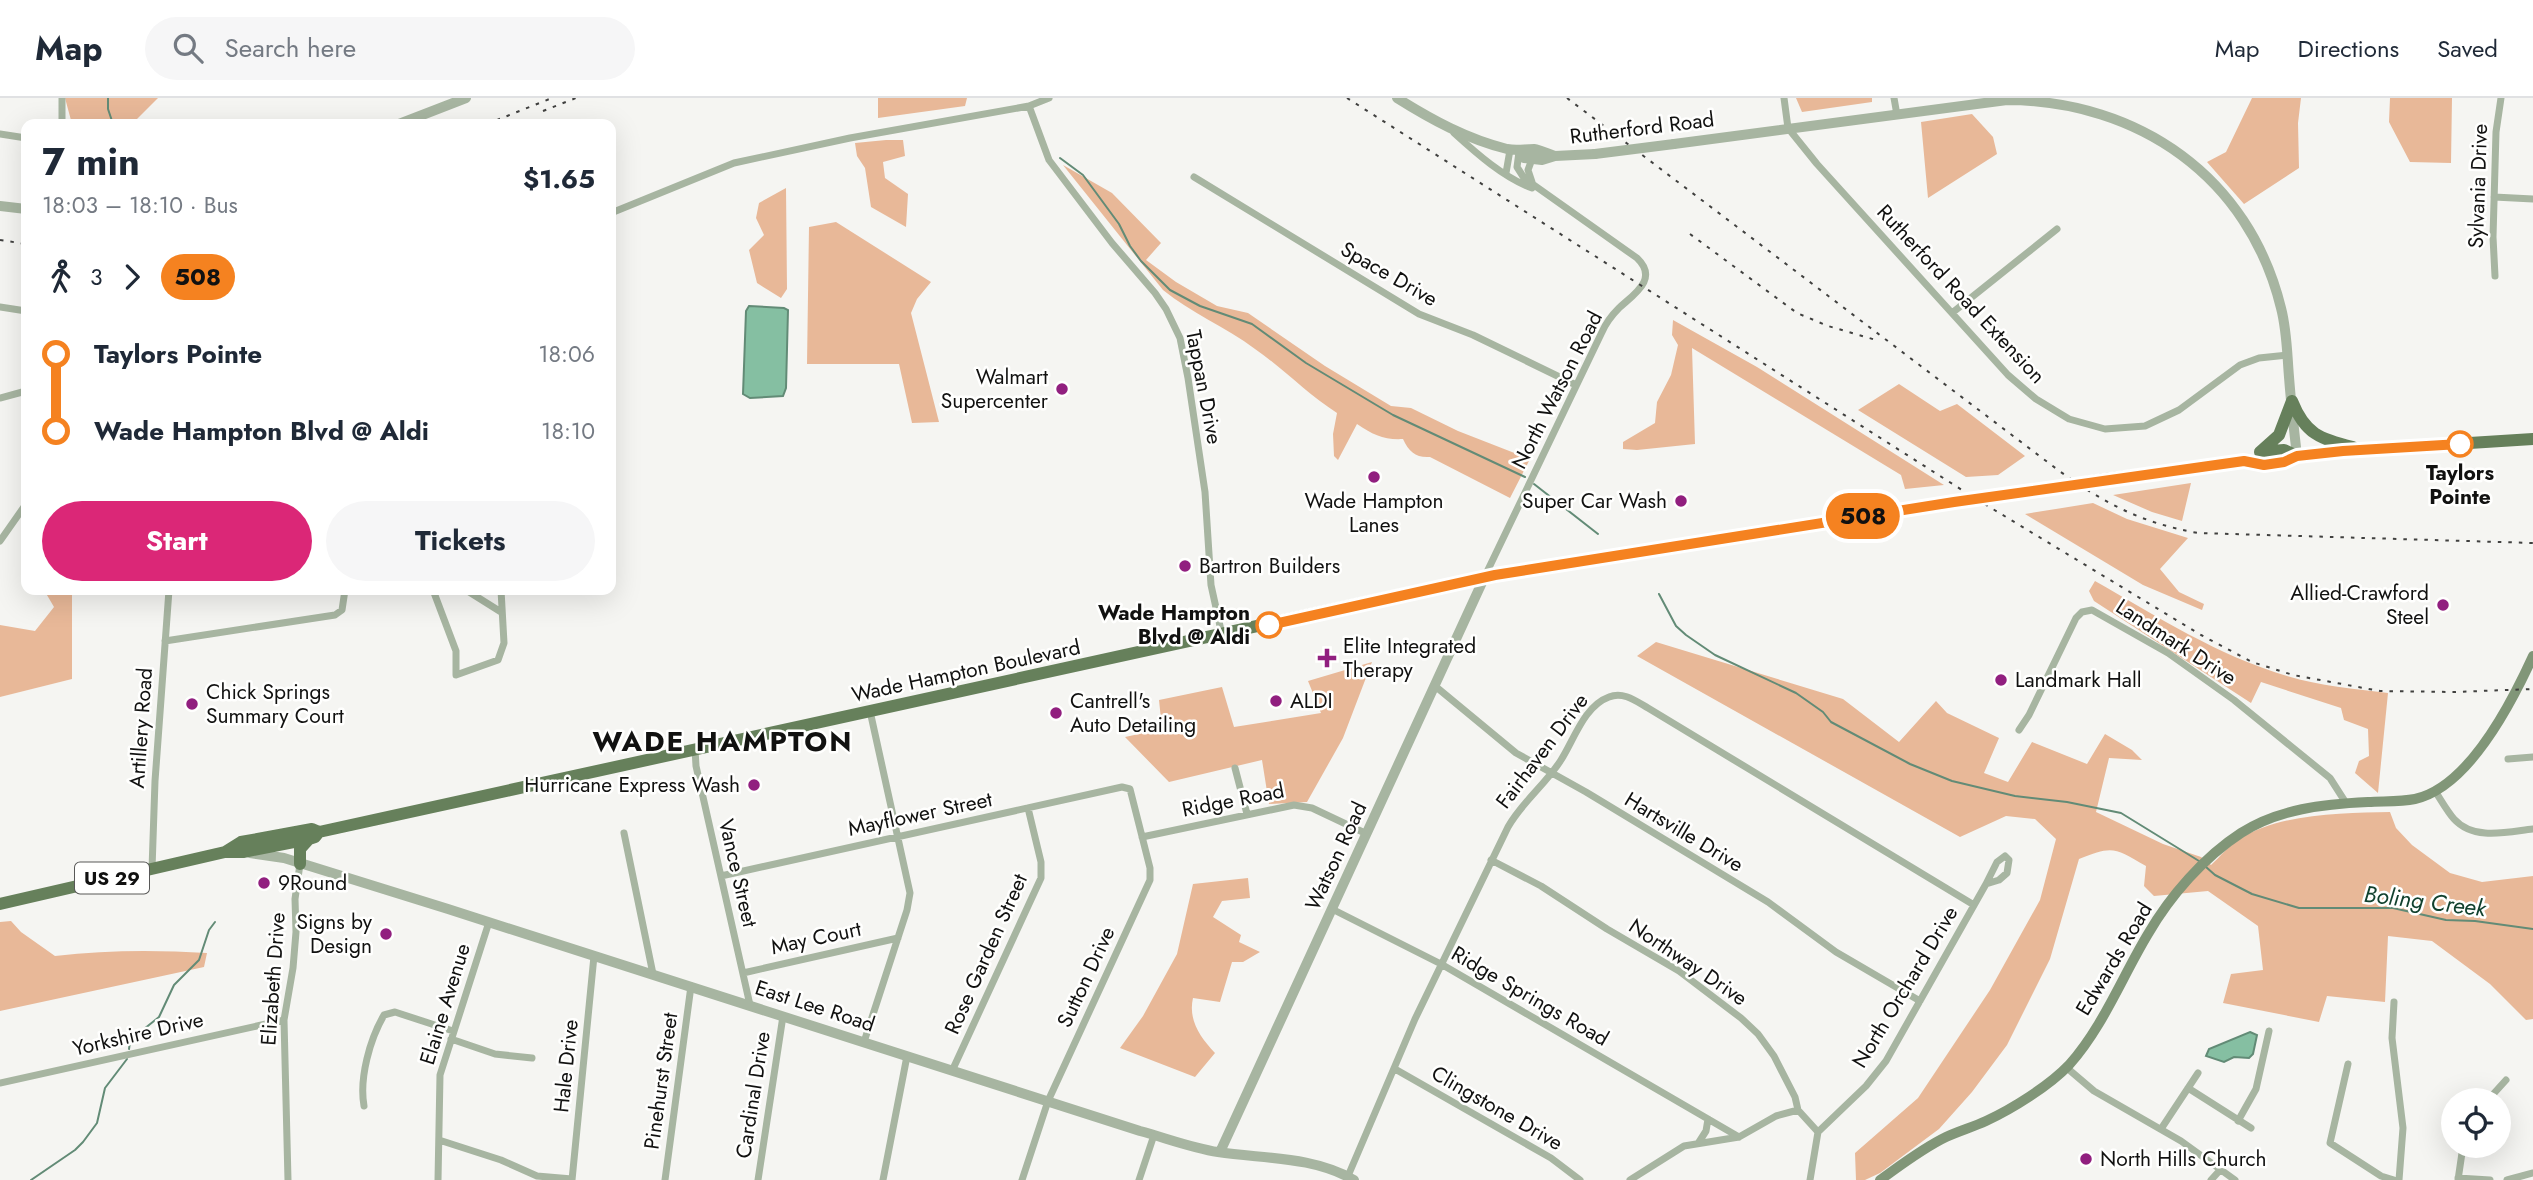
<!DOCTYPE html>
<html lang="en">
<head>
<meta charset="utf-8">
<style>
	body { margin:0; font-family:Jost,sans-serif; background:#f6f6f7; color:#1f2937; height:100vh; display:flex; flex-direction:column; font-size:26px; white-space:nowrap }
	* { box-sizing:border-box; margin:0 }
	p { font-size:23px; color:#747a83 }
	.icon { flex:none; width:38px; height:38px; fill:none; stroke:currentColor; stroke-width:2; stroke-linecap:round; stroke-linejoin:round }
	.map { position:relative; flex:1; overflow:hidden }
	.panel { position:absolute; left:21px; top:21px; width:595px; height:476px; display:flex; flex-direction:column; background:#fff; border-radius:14px; box-shadow:0 7px 28px #0002 }
	.panel>* { flex:none }
	.badge { padding:0 14px; border-radius:23px; font-size:24px; line-height:46px }
	.buttons { position:absolute; left:2441px; top:990px; display:grid; gap:14px }
	.buttons a { display:grid; place-items:center; width:70px; height:70px; border-radius:50%; background:#fff; box-shadow:0 7px 28px #0002; font-size:35px }
	.map>.badge { position:absolute; translate:-50% -50%; box-shadow:0 0 0 4px #fff }
	.legs { display:flex; align-items:center; gap:10px; height:77px; padding:0 21px; font-size:23px }
	.legs p { margin-inline-start:auto }
	.head { display:flex; align-items:center; justify-content:space-between; height:119px; padding:0 21px }
	h1 { font-size:38px; font-weight:700; line-height:52px }
	.primary-button { display:flex; gap:14px; margin-top:auto; padding:14px 21px }
	.primary-button a { flex:1; height:80px; border-radius:42px; background:#db2777; color:#fff; font-size:28px; font-weight:700; line-height:80px; text-align:center }
	.primary-button a+a { background:#f6f6f7; color:#1f2937 }
	ul { padding:0 21px; list-style:none }
	li { display:flex; align-items:center; gap:24px; height:77px; font-size:26px }
	li i { display:grid; place-items:center; width:10px; height:100%; margin:0 9px; background:currentColor }
	li i::after { content:''; width:18px; height:18px; margin:-9px; border:5px solid; border-radius:50%; background:#fff }
	li p { margin-inline-start:auto }
	li:first-child i { background:linear-gradient(#0000 50%,currentColor 0) }
	li:last-child i { background:linear-gradient(currentColor 50%,#0000 0) }
	header { display:flex; align-items:center; gap:42px; box-sizing:border-box; height:98px; padding:0 35px; background:#fff; border-bottom:2px solid #e0e1e3 }
	header strong { font-size:33px }
	nav { display:flex; gap:38px; margin-inline-start:auto; font-size:24px }
	.search { width:490px; height:63px; background:#f6f6f7; display:flex; align-items:center; gap:18px; box-sizing:border-box; padding:0 24px; border-radius:38px; color:#747a83; font-size:26px }
	.map>svg:first-child { display:block }
	.green { fill:#e8b898 }
	.water { fill:#85bfa2; stroke:#628b76; stroke-width:2 }
	.lines { fill:none; stroke-linecap:round; stroke-linejoin:round }
	.stream { stroke:#628b76; stroke-width:2 }
	.minor { stroke:#a7b5a1; stroke-width:7 }
	.tertiary { stroke:#a7b5a1; stroke-width:10 }
	.secondary { stroke:#819678; stroke-width:10 }
	.primary { stroke:#66805b; stroke-width:12 }
	.rail { stroke:#40403f; stroke-width:2; stroke-dasharray:3.5 7; stroke-linecap:butt }
	.tertiary-bridge { stroke:#a7b5a1; stroke-width:10 }
	.primary-bridge { stroke:#66805b; stroke-width:12 }
	.line-1-casing { stroke:#fff; stroke-width:16 }
	.line-1 { stroke:#f58220; stroke-width:10 }
	.poi-dot { fill:#911f7f; stroke:#fffffe; stroke-width:2.5 }
	.stop-1-dot { fill:#fff; stroke:#f58220; stroke-width:3.5 }
	.labels { text-anchor:middle; dominant-baseline:central; stroke-width:5; stroke-linejoin:round; paint-order:stroke }
	.shield { fill:#fffffe; stroke:#585857; stroke-width:2 }
	.shield-label { font-size:19px; font-weight:bold; fill:#111110 }
	.street-label { font-size:21px; fill:#111110; stroke:#fffffe }
	.poi-label { font-size:21px; fill:#111110; stroke:#fffffe; text-anchor:start }
	.stop-label { font-size:21px; font-weight:bold; fill:#111110; stroke:#fffffe }
	.water-label { font-size:23px; font-style:italic; fill:#11412e; stroke:#fffffe }
	.district-label { font-size:28px; font-weight:bold; letter-spacing:2px; fill:#111110; stroke:#fffffe }
</style>
</head>
<body>
<header>
<strong>Map</strong>
<div class="search"><svg class="icon" aria-label="search" viewBox="0 0 24 24"><circle cx="10" cy="10" r="6"/><path d="M15 15l6 6"/></svg>Search here</div>
<nav><a>Map</a><a>Directions</a><a>Saved</a></nav>
</header>
<div class="map">
<svg width="2533" height="1082" viewBox="0 0 2533 1082">
	<rect width="100%" height="100%" fill="#f5f5f2"/>
	<!-- green -->
	<path class="green" d="M 65,0 L 158,0 L 137,21 L 72,26 Z
		M 878,0 L 967,0 L 965,8 L 878,20 Z
		M 1796,0 L 1872,0 L 1872,4 L 1802,14 Z
		M 2252,0 L 2301,0 L 2298,25 L 2299,70 L 2244,106 L 2207,64 L 2226,54 Z
		M 2390,0 L 2452,0 L 2451,65 L 2410,64 L 2389,24 Z
		M 1972,16 L 1993,39 L 1997,56 L 1928,100 L 1921,24 Z
		M 886,42 L 903,42 L 905,58 L 883,64 L 885,80 L 908,96 L 906,129 L 871,109 L 865,70 L 857,58 L 855,45 Z
		M 1063,67 L 1112,95 L 1161,145 L 1146,162 L 1176,184 L 1217,208 L 1248,215 L 1325,268 L 1391,308 L 1411,310 L 1458,333 L 1530,361 L 1510,400 L 1430,359 C 1416,360 1409,354 1403,341 C 1384,342 1373,337 1357,326 L 1338,362 L 1334,358 L 1333,336 L 1337,315 C 1307,296 1284,271 1255,251 C 1226,229 1191,215 1163,192 Z
		M 786,90 L 787,191 L 781,200 L 757,185 L 749,152 L 764,137 L 756,120 L 759,105 Z
		M 836,124 L 931,184 L 917,201 L 911,215 L 939,324 L 912,325 L 899,266 L 807,266 L 809,129 Z
		M 1673,222 L 1757,269 L 1944,387 L 1905,391 L 1901,377 L 1692,250 L 1695,346 L 1637,352 L 1623,351 L 1623,344 L 1655,325 L 1657,304 L 1671,277 L 1678,247 L 1672,237 Z
		M 1899,286 L 1940,313 L 1957,306 L 2025,358 L 1998,377 L 1966,379 L 1858,312 Z
		M 2191,385 L 2182,423 L 2152,414 L 2113,397 Z
		M 2093,405 L 2127,421 L 2188,440 L 2160,471 L 2179,494 L 2204,506 L 2202,512 L 2143,487 L 2025,416 Z
		M 2095,483 C 2156,518 2219,558 2287,578 C 2320,588 2355,591 2388,595 L 2378,695 L 2355,675 L 2359,663 L 2369,658 L 2368,631 L 2344,622 L 2341,610 L 2261,584 L 2251,605 L 2094,503 L 2089,493 Z
		M 44,492 L 72,492 L 72,581 L 0,599 L 0,527 L 35,533 L 54,509 Z
		M 1656,544 L 1843,601 L 1899,644 L 1936,603 L 1947,615 L 1999,640 L 1984,675 L 2008,684 L 2032,644 L 2087,666 L 2105,636 L 2132,652 L 2142,662 L 2109,660 L 2096,714 L 2163,746 L 2201,759 L 2211,767 C 2220,759 2229,747 2240,741 C 2280,715 2344,715 2390,714 L 2396,730 L 2412,747 L 2450,775 L 2482,784 L 2533,778 L 2533,921 L 2526,922 L 2490,886 L 2432,843 L 2388,838 L 2385,904 L 2327,898 L 2319,924 L 2223,905 L 2231,876 L 2263,872 L 2258,828 L 2208,793 L 2154,798 L 2144,788 L 2146,768 C 2115,750 2113,747 2079,761 L 2050,861 L 2007,947 L 1972,994 L 1939,1031 L 1880,1075 L 1865,1082 L 1856,1082 L 1855,1055 L 1918,1000 L 1990,892 L 2040,802 L 2056,741 L 2035,721 L 2006,718 L 1960,739 L 1637,558 Z
		M 1372,564 L 1343,640 L 1307,704 L 1269,706 L 1262,662 L 1169,684 L 1125,639 L 1162,631 L 1159,602 L 1222,589 L 1234,629 L 1321,615 L 1308,583 Z
		M 1248,780 L 1250,800 L 1222,803 L 1213,819 L 1241,837 L 1239,844 L 1260,854 L 1243,864 L 1232,864 L 1220,904 L 1193,900 C 1188,922 1200,939 1215,955 L 1195,979 L 1120,950 L 1143,918 L 1177,856 L 1193,786 Z
		M 11,823 L 21,834 L 55,858 C 106,852 156,852 207,855 L 204,869 L 0,913 L 0,824 Z"/>
	<!-- water -->
	<path class="water" d="M 749,208 L 784,210 L 788,212 L 786,290 L 783,298 L 750,300 L 743,296 L 746,213 Z
		M 2250,934 L 2257,937 L 2253,956 L 2249,960 L 2234,959 L 2224,964 L 2206,958 L 2209,951 Z"/>
	<g class="lines">
		<!-- stream -->
		<path class="stream" d="M 108,0 L 108,11 L 113,26
			M 1060,60 L 1083,77 L 1119,126 L 1130,148 L 1141,163 L 1170,192 L 1200,208 L 1252,226 L 1306,265 L 1393,317 L 1525,379
			M 1534,386 L 1598,436
			M 1659,496 L 1676,528 L 1686,537 L 1715,557 L 1796,595 L 1823,614 L 1831,624 L 1910,666 L 1952,683 L 2015,698 L 2067,704 L 2121,715 L 2199,763
			M 2206,769 L 2215,777 L 2252,796 L 2299,810 L 2393,810 L 2446,822 L 2475,823 L 2533,831
			M 129,951 L 130,944 L 134,939 L 159,919 L 174,887 L 199,862 L 209,832 L 215,824
			M 31,1082 L 75,1052 L 83,1044 L 97,1025 L 105,990 L 127,961"/>
		<!-- minor -->
		<path class="minor" d="M 1784,0 L 1788,30 L 1817,66 L 2008,277 L 2036,301 L 2069,321 L 2105,331 L 2145,328 L 2179,312 L 2240,267 L 2259,260 L 2288,257
			M 1894,0 L 1897,17
			M 1029,8 L 1049,62 L 1112,145 L 1155,195 L 1166,211 L 1180,240 L 1188,280 L 1205,394 L 1211,487 L 1222,537
			M 62,26 L 62,0
			M 1454,35 C 1476,55 1504,80 1532,90
			M 0,36 L 26,40
			M 1532,61 L 1528,72 L 1532,84
			M 1506,75 L 1510,52
			M 1194,79 L 1419,216 L 1473,237 L 1576,287
			M 2494,99 L 2533,101
			M 611,115 L 734,65 L 850,40 L 1029,8 L 1049,0
			M 2495,178 L 2493,139 L 2496,34 L 2501,0
			M 0,209 L 26,213
			M 1952,215 L 2057,131
			M 0,300 L 26,293
			M 0,443 L 26,406
			M 1485,478 L 1602,234 C 1606,225 1612,217 1619,210 C 1634,196 1659,181 1637,160 L 1524,80 L 1517,69 L 1519,54
			M 433,492 L 456,553 L 456,577 L 498,562 L 504,545 L 501,492
			M 466,492 L 501,514
			M 165,543 L 335,517 L 342,512 L 345,492
			M 1435,588 L 1516,655 L 1586,694 L 1768,804 L 1836,854 L 1920,903
			M 2019,632 L 2029,617 L 2076,520 L 2082,514 L 2092,512 L 2168,555 L 2234,602 L 2330,680 L 2346,705
			M 695,651 L 696,668 L 750,907
			M 2508,661 L 2533,659
			M 1235,670 L 1247,716
			M 2435,693 C 2441,702 2447,713 2454,721 C 2474,743 2507,734 2533,731
			M 624,735 L 653,876
			M 1142,739 L 1294,707 L 1312,710 L 1367,736
			M 2005,758 L 2009,762 L 2007,775 L 1999,782 L 1986,786 L 1997,764 Z
			M 1491,762 L 1541,788 L 1607,831 L 1679,873 L 1741,920 L 1758,936 L 1774,958 L 1795,999 L 1798,1012 L 1818,1034 L 1810,1082
			M 152,771 L 155,683 L 169,492
			M 721,778 L 1122,689 L 1130,691 L 1150,770 L 1150,782 L 1048,1003 L 1022,1082
			M 1332,811 L 1441,866 L 1739,1039
			M 743,875 L 898,840
			M 2394,904 L 2392,940 L 2403,1030 L 2399,1082
			M 451,941 L 495,956 L 532,960
			M 864,944 L 907,812 L 910,795 L 870,613
			M 2348,966 L 2330,1045 L 2381,1078 L 2394,1082
			M 2067,970 L 2094,993 L 2181,1043 L 2235,1082
			M 1395,971 L 1551,1060 L 1580,1082
			M 952,973 L 1041,780 L 1041,764 L 1028,710
			M 0,985 L 284,922
			M 2188,990 L 2251,1030
			M 2487,1003 L 2506,982
			M 364,1008 C 359,980 370,941 384,917 L 395,914 L 453,933
			M 2238,1023 L 2256,991 L 2269,933
			M 2161,1031 L 2198,975
			M 1818,1034 L 1866,988 L 1886,963 L 1986,786
			M 439,1042 L 501,1062 L 537,1078 L 572,1081
			M 1699,1044 L 1706,1033 L 1708,1021
			M 1348,1078 L 1415,921 L 1508,729 C 1522,704 1546,686 1561,662 C 1574,642 1584,608 1609,599 C 1623,593 1636,603 1648,610 L 1974,807
			M 2458,1080 L 2490,1082
			M 288,1082 L 284,922 L 293,870 L 296,834 L 295,801 L 300,766
			M 438,1082 L 440,977 L 489,824
			M 572,1082 L 594,858
			M 665,1082 L 691,888
			M 758,1082 L 783,918
			M 883,1082 L 907,958
			M 1139,1082 L 1154,1037
			M 1630,1082 L 1684,1048 L 1739,1039 L 1776,1018 L 1798,1012
			M 2211,1082 L 2221,1071
			M 2458,1082 L 2463,1048
			M 2507,1082 L 2533,1075"/>
		<!-- tertiary -->
		<path class="tertiary" d="M 1397,0 C 1432,22 1467,41 1507,51 C 1517,53 1524,51 1534,51 C 1541,52 1548,56 1555,58
			M 399,26 L 466,0
			M 1674,46 L 2007,2 C 2139,3 2249,79 2281,210 C 2287,233 2287,255 2289,279 C 2291,305 2294,332 2297,358
			M 1519,54 L 1524,60 L 1542,62 L 1555,58 L 1595,56
			M 0,108 L 26,111
			M 250,755 L 284,760 L 448,811 L 1140,1033 C 1166,1040 1192,1050 1218,1054 C 1264,1061 1312,1058 1354,1082
			M 1220,1054 L 1485,478"/>
		<!-- secondary -->
		<path class="secondary" d="M 1880,1082 C 1901,1067 1923,1050 1946,1039 C 1959,1033 1973,1029 1986,1023 C 2012,1011 2049,988 2069,967 C 2103,929 2122,879 2148,836 C 2170,798 2204,759 2241,735 C 2278,711 2324,706 2368,704 C 2383,703 2400,704 2415,701 C 2469,689 2512,604 2533,558"/>
		<!-- primary -->
		<path class="primary" d="M 2292,303 C 2305,336 2320,341 2353,349
			M 2260,354 L 2279,337 L 2292,303
			M 2260,354 L 2284,352 L 2297,358
			M 2106,381 L 2244,363 L 2264,367 L 2284,364 L 2297,358 L 2343,353 L 2533,341
			M 2016,395 L 2050,390
			M 225,754 L 241,744 L 312,731 L 319,734
			M 300,766 L 300,751 L 309,741
			M 0,806 L 225,754 L 243,754 L 309,741 L 315,739 L 319,734 L 1485,478 L 1954,404"/>
		<!-- rail -->
		<path class="rail" d="M 1347,0 L 1973,399 L 2201,537 L 2252,564 L 2293,577 L 2380,593 L 2454,594 L 2533,591
			M 1567,0 L 2058,372 C 2104,405 2141,425 2198,435 L 2533,445
			M 543,13 L 576,0
			M 487,26 L 552,0
			M 1690,136 L 1797,215 L 1828,228 L 1876,242
			M 0,142 L 26,146"/>
		<!-- tertiary-bridge -->
		<path class="tertiary-bridge" d="M 1595,56 L 1674,46"/>
		<!-- primary-bridge -->
		<path class="primary-bridge" d="M 2050,390 L 2106,381
			M 1954,404 L 2016,395"/>
	</g>
	<g class="lines">
		<!-- line-1 casing -->
		<g class="line-1-casing">
			<path id="line-1" d="M 1269,527 L 1495,477 L 1954,404 L 2244,363 L 2264,367 L 2284,364 L 2297,358 L 2343,353 L 2460,346"/>
		</g>
		<!-- line-1 -->
		<use href="#line-1" class="line-1"/>
	</g>
	<!-- markers -->
	<g class="poi-dot">
		<circle cx="1062" cy="291" r="7"/>
		<circle cx="1374" cy="379" r="7"/>
		<circle cx="1681" cy="403" r="7"/>
		<circle cx="1185" cy="468" r="7"/>
		<circle cx="2443" cy="507" r="7"/>
		<path d="M1323.5 549.5h7v7h7v7h-7v7h-7v-7h-7v-7h7z"/>
		<circle cx="2001" cy="582" r="7"/>
		<circle cx="1276" cy="603" r="7"/>
		<circle cx="192" cy="606" r="7"/>
		<circle cx="1056" cy="615" r="7"/>
		<circle cx="754" cy="687" r="7"/>
		<circle cx="264" cy="785" r="7"/>
		<circle cx="386" cy="836" r="7"/>
		<circle cx="2086" cy="1061" r="7"/>
	</g>
	<g class="stop-1-dot">
		<circle cx="2460" cy="346" r="12"/>
		<circle cx="1269" cy="527" r="12"/>
	</g>
	<g class="labels">
		<!-- shield labels -->
		<rect class="shield" x="75" y="764.5" width="74" height="31" rx="5"/>
		<g class="shield-label">
			<text x="112" y="780">US 29</text>
		</g>
		<!-- street labels -->
		<g class="street-label">
			<text transform="translate(1642 30) rotate(-7)">Rutherford Road</text>
			<text transform="translate(2478 88) rotate(-88)">Sylvania Drive</text>
			<text transform="translate(1389 176) rotate(30)">Space Drive</text>
			<text transform="translate(1961 196) rotate(47)">Rutherford Road Extension</text>
			<text transform="translate(1204 289) rotate(79)">Tappan Drive</text>
			<text transform="translate(1557 292) rotate(-63)">North Watson Road</text>
			<text transform="translate(2176 544) rotate(33)">Landmark Drive</text>
			<text transform="translate(966 573) rotate(-12)">Wade Hampton Boulevard</text>
			<text transform="translate(141 630) rotate(-86)">Artillery Road</text>
			<text transform="translate(1542 653) rotate(-53)">Fairhaven Drive</text>
			<text transform="translate(1233 702) rotate(-11)">Ridge Road</text>
			<text transform="translate(920 716) rotate(-12)">Mayflower Street</text>
			<text transform="translate(1684 734) rotate(31)">Hartsville Drive</text>
			<text transform="translate(1336 758) rotate(-65)">Watson Road</text>
			<text transform="translate(738 775) rotate(77)">Vance Street</text>
			<text transform="translate(816 840) rotate(-12)">May Court</text>
			<text transform="translate(986 856) rotate(-66)">Rose Garden Street</text>
			<text transform="translate(2114 861) rotate(-59)">Edwards Road</text>
			<text transform="translate(1688 864) rotate(34)">Northway Drive</text>
			<text transform="translate(1086 879) rotate(-65)">Sutton Drive</text>
			<text transform="translate(273 881) rotate(-86)">Elizabeth Drive</text>
			<text transform="translate(1905 889) rotate(-59)">North Orchard Drive</text>
			<text transform="translate(1530 898) rotate(30)">Ridge Springs Road</text>
			<text transform="translate(445 906) rotate(-73)">Elaine Avenue</text>
			<text transform="translate(815 908) rotate(18)">East Lee Road</text>
			<text transform="translate(138 936) rotate(-13)">Yorkshire Drive</text>
			<text transform="translate(566 968) rotate(-84)">Hale Drive</text>
			<text transform="translate(661 983) rotate(-82)">Pinehurst Street</text>
			<text transform="translate(753 997) rotate(-81)">Cardinal Drive</text>
			<text transform="translate(1497 1010) rotate(30)">Clingstone Drive</text>
		</g>
		<!-- poi labels -->
		<g class="poi-label">
			<text x="1048" y="279" text-anchor="end">Walmart<tspan x="1048" dy="24">Supercenter</tspan></text>
			<text x="1374" y="403" text-anchor="middle">Wade Hampton<tspan x="1374" dy="24">Lanes</tspan></text>
			<text x="1667" y="403" text-anchor="end">Super Car Wash</text>
			<text x="1199" y="468">Bartron Builders</text>
			<text x="2429" y="495" text-anchor="end">Allied-Crawford<tspan x="2429" dy="24">Steel</tspan></text>
			<text x="1343" y="548">Elite Integrated<tspan x="1343" dy="24">Therapy</tspan></text>
			<text x="2015" y="582">Landmark Hall</text>
			<text x="206" y="594">Chick Springs<tspan x="206" dy="24">Summary Court</tspan></text>
			<text x="1070" y="603">Cantrell's<tspan x="1070" dy="24">Auto Detailing</tspan></text>
			<text x="1290" y="603">ALDI</text>
			<text x="740" y="687" text-anchor="end">Hurricane Express Wash</text>
			<text x="278" y="785">9Round</text>
			<text x="372" y="824" text-anchor="end">Signs by<tspan x="372" dy="24">Design</tspan></text>
			<text x="2100" y="1061">North Hills Church</text>
		</g>
		<!-- stop labels -->
		<g class="stop-label">
			<text x="2460" y="375">Taylors<tspan x="2460" dy="24">Pointe</tspan></text>
			<text x="1250" y="515" text-anchor="end">Wade Hampton<tspan x="1250" dy="24">Blvd @ Aldi</tspan></text>
		</g>
		<!-- water labels -->
		<g class="water-label">
			<text transform="translate(2425 803) rotate(7)">Boling Creek</text>
		</g>
		<!-- district labels -->
		<g class="district-label">
			<text x="723" y="643">WADE HAMPTON</text>
		</g>
	</g>
</svg>
<div class="buttons">
<a><svg class="icon" aria-label="locate" viewBox="0 0 24 24"><circle cx="12" cy="12" r="6"/><path d="M12 2v4M12 18v4M2 12h4M18 12h4"/></svg></a>
</div>
<b class="badge" style="left:1863px;top:418px;background:#f58220;color:#111">508</b>
<section class="panel">
<div class="head"><div><h1>7 min</h1><p>18:03 – 18:10 · Bus</p></div><b>$1.65</b></div>
<div class="legs"><svg class="icon" aria-label="walk" viewBox="0 0 24 24"><circle cx="13" cy="4" r="2"/><path d="M13 8l-2 6 4 7M11 14l-3 7M7 12l3-4h3l4 4"/></svg>3<svg class="icon" aria-label="forward" viewBox="0 0 24 24"><path d="M9 5l7 7-7 7"/></svg><b class="badge" style="background:#f58220;color:#111">508</b></div>
<ul>
<li><i style="color:#f58220"></i><b>Taylors Pointe</b><p>18:06</p></li>
<li><i style="color:#f58220"></i><b>Wade Hampton Blvd @ Aldi</b><p>18:10</p></li>
</ul>
<div class="primary-button"><a>Start</a><a>Tickets</a></div>
</section>
</div>
</body>
</html>
